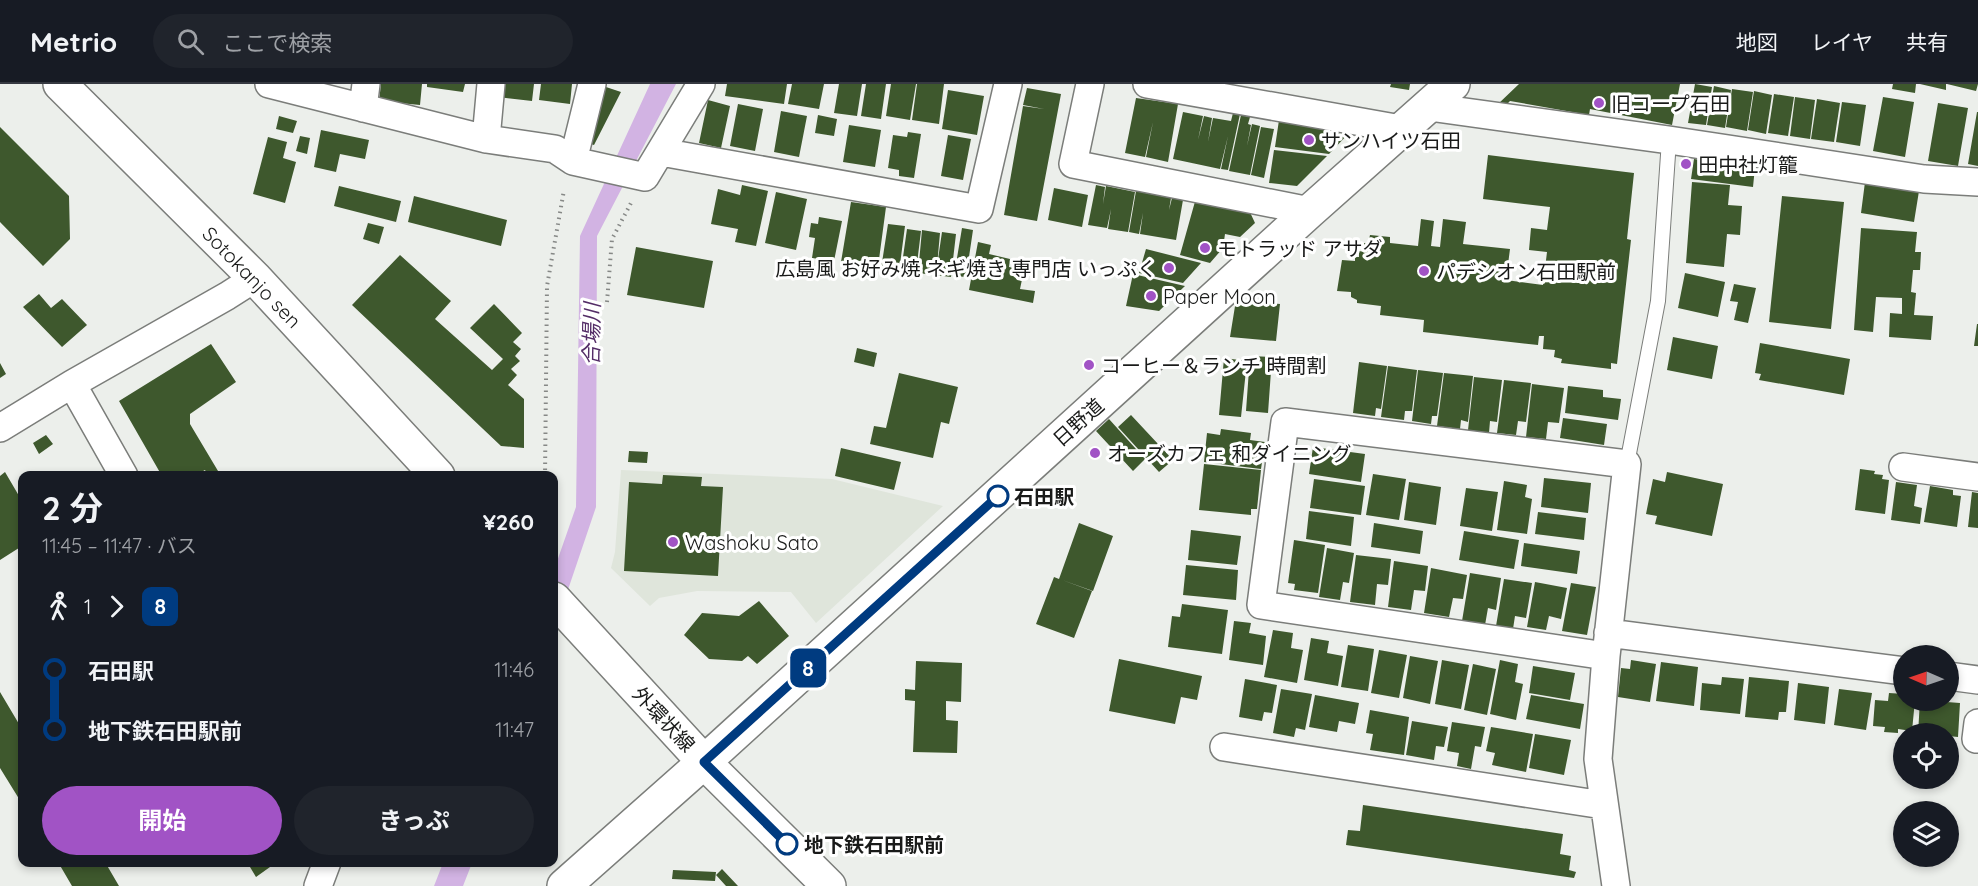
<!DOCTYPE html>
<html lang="ja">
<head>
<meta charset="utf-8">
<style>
	body { margin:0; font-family:Quicksand,"Noto Sans JP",sans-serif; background:#20242c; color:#f1f3f6; height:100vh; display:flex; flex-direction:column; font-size:22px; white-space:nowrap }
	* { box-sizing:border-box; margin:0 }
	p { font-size:20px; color:#9ea1a6 }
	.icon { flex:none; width:33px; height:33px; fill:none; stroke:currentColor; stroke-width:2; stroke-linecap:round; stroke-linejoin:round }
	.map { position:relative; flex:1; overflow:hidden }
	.details { position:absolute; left:18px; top:387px; width:540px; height:396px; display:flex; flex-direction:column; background:#171b24; border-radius:12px; box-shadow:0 3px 9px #0003 }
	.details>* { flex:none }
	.badge { padding:0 12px; border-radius:9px; font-size:21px; line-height:39px }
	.needle { width:39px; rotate:272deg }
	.tools { position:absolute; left:1893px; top:561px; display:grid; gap:12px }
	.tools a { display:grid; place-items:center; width:66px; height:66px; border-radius:50%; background:#171b24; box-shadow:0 3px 9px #0003; font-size:30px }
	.map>.badge { position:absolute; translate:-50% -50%; box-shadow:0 0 0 3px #fff }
	.legs { display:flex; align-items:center; gap:9px; height:66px; padding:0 24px; font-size:20px }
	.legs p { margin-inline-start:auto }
	.summary { display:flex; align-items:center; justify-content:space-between; height:102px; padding:0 24px }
	h1 { font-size:33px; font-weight:700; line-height:45px }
	.action { display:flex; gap:12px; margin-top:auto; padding:12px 24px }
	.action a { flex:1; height:69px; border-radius:36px; background:#a153c5; color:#fff; font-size:24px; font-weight:700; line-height:69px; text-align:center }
	.action a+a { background:#20242c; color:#f1f3f6 }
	ul { padding:0 24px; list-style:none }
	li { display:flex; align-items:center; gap:21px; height:60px; font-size:22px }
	li i { display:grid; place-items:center; width:9px; height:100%; margin:0 8px; background:currentColor }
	li i::after { content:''; width:15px; height:15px; margin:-8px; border:4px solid; border-radius:50%; background:#171b24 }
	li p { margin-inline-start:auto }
	li:first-child i { background:linear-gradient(#0000 50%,currentColor 0) }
	li:last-child i { background:linear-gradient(currentColor 50%,#0000 0) }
	header { display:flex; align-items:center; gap:36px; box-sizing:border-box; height:84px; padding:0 30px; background:#171b24; border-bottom:2px solid #363941 }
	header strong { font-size:28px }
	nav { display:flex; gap:33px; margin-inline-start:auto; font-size:21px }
	.search { width:420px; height:54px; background:#20242c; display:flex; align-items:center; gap:15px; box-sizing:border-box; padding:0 21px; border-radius:33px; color:#9ea1a6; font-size:22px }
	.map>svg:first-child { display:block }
	.built { fill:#dfe5db }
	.water { fill:#d2b3e3 }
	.building { fill:#3e582d }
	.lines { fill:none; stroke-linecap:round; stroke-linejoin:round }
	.lane-casing { stroke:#7b7d7a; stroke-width:16 }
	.street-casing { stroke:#7b7d7a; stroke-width:30 }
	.secondary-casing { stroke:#7b7d7a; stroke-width:36 }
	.path { stroke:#868886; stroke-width:4; stroke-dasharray:1.5 4.5; stroke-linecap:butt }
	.lane { stroke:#fff; stroke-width:14 }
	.street { stroke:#fff; stroke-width:27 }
	.secondary { stroke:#fff; stroke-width:33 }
	.line-1-casing { stroke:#fff; stroke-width:14 }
	.line-1 { stroke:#003b80; stroke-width:9 }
	.poi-dot { fill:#a153c5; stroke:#fff; stroke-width:2 }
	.stop-1-dot { fill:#fff; stroke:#003b80; stroke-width:3 }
	.labels { text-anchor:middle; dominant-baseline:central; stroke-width:6; stroke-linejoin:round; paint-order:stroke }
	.poi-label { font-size:20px; fill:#191a19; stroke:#fff; text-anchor:start }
	.street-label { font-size:20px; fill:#191a19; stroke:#fff }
	.stop-label { font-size:20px; font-weight:bold; fill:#191a19; stroke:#fff; text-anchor:start }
	.water-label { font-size:21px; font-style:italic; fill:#542d67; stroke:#fff }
</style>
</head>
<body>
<header>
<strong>Metrio</strong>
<div class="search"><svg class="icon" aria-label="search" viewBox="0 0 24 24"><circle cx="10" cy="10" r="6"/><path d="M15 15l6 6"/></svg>ここで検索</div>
<nav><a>地図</a><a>レイヤ</a><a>共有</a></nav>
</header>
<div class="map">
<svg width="1978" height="802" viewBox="0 0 1978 802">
	<rect width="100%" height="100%" fill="#ecefeb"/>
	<!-- built -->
	<path class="built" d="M 621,386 L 832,395 L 943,422 L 816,539 L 791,508 L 697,507 L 659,514 L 650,522 L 611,484 L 615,468 Z"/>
	<!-- water -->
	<path class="water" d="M 650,0 L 676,0 L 597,152 L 596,423 L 554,547 L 554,486 L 576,423 L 580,152 Z
		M 443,779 L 472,779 L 463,802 L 434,802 Z"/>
	<!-- building -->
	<path class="building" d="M 381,0 L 422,0 L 420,21 L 379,17 Z
		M 427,0 L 465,0 L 463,8 L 427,3 Z
		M 499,0 L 534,0 L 532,17 L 498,13 Z
		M 541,0 L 572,0 L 570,20 L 539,16 Z
		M 727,0 L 787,0 L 784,20 L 725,12 Z
		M 792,0 L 824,0 L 819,25 L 788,20 Z
		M 839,0 L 862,0 L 857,32 L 834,29 Z
		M 866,0 L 886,0 L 881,35 L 861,32 Z
		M 891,0 L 916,0 L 910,36 L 886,32 Z
		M 917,0 L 944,0 L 939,40 L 912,36 Z
		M 1391,0 L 1410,0 L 1409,6 L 1390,3 Z
		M 1519,0 L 1680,0 L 1672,41 L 1590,25 L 1589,31 L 1510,17 L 1501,26 L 1497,21 Z
		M 1695,0 L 1712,3 L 1706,41 L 1688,39 Z
		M 1893,0 L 1916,0 L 1915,9 L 1892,5 Z
		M 1920,0 L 1946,0 L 1946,6 Z
		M 1947,0 L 1978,0 L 1976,7 Z
		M 600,1 L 621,8 L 594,61 L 584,58 Z
		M 1714,2 L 1731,6 L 1725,44 L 1707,41 Z
		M 1027,4 L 1061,10 L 1037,137 L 1004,131 L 1023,22 L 1044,25 L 1023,21 Z
		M 1732,5 L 1753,8 L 1747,47 L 1726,43 Z
		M 948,6 L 984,12 L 977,51 L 942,45 Z
		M 1754,7 L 1772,11 L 1766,50 L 1748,46 Z
		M 1774,10 L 1794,13 L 1788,52 L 1768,49 Z
		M 1795,13 L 1815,16 L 1810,55 L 1790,52 Z
		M 1883,13 L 1914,18 L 1905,73 L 1873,67 Z
		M 1136,14 L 1178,20 L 1168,78 L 1146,73 L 1153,38 L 1145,73 L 1125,69 Z
		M 1817,15 L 1840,19 L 1834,58 L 1811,55 Z
		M 708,16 L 730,22 L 721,64 L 699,59 Z
		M 1842,18 L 1866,21 L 1860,62 L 1836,58 Z
		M 1938,19 L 1968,24 L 1958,82 L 1928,77 Z
		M 738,20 L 763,25 L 755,67 L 730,62 Z
		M 781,27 L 807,32 L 799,73 L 774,68 Z
		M 1183,28 L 1203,32 L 1198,56 L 1204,32 L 1212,34 L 1208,58 L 1213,34 L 1231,37 L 1233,29 L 1240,30 L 1228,86 L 1221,85 L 1228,52 L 1220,85 L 1173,75 Z
		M 1977,28 L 1978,28 L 1978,82 L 1968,80 Z
		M 818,31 L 837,35 L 834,52 L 815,49 Z
		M 1241,31 L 1250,33 L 1248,40 L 1251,41 L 1247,62 L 1252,40 L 1260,42 L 1250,91 L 1229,87 Z
		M 279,32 L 297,37 L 293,49 L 276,45 Z
		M 1279,36 L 1350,48 L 1329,70 L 1275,63 Z
		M 849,41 L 881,46 L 875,83 L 843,78 Z
		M 0,43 L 69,112 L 70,155 L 43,182 L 0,138 Z
		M 1261,43 L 1274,45 L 1264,94 L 1251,91 Z
		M 321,46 L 369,56 L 365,75 L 340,70 L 336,88 L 314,83 Z
		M 908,48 L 921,50 L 914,94 L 899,92 L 899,86 L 888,84 L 893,51 L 907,53 Z
		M 948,51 L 971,55 L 963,96 L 941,92 Z
		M 300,52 L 310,54 L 307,70 L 296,67 Z
		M 268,53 L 287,58 L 283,74 L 296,78 L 285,119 L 253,110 Z
		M 1274,66 L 1327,72 L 1297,102 L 1269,99 Z
		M 1488,71 L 1634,89 L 1627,155 L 1631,156 L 1617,280 L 1611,279 L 1611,285 L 1561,279 L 1562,275 L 1554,273 L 1555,266 L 1543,265 L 1544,252 L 1539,252 L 1538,261 L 1423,248 L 1424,236 L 1380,231 L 1381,222 L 1357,219 L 1357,216 L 1351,213 L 1351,208 L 1337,207 L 1342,176 L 1355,177 L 1355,173 L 1359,173 L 1359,167 L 1364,168 L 1364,159 L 1368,160 L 1370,151 L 1390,153 L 1390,159 L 1418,162 L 1421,135 L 1434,137 L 1431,162 L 1440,163 L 1443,135 L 1466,138 L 1463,160 L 1510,165 L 1506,196 L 1543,201 L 1547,168 L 1529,166 L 1531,144 L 1547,146 L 1550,123 L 1483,115 Z
		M 1694,75 L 1755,83 L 1753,103 L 1691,95 Z
		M 1692,98 L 1730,101 L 1728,121 L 1742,122 L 1740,151 L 1727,150 L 1724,183 L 1686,179 Z
		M 1865,98 L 1919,107 L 1914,138 L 1861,129 Z
		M 742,101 L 768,107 L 756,162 L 735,158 L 738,145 L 711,140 L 718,105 L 740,111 Z
		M 1096,101 L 1105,103 L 1103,120 L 1106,102 L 1135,108 L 1128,148 L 1108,145 L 1111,125 L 1107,144 L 1088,141 Z
		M 339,102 L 401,117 L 396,138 L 334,122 Z
		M 1054,104 L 1088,111 L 1082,143 L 1048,136 Z
		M 1136,107 L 1171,114 L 1169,126 L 1172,114 L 1183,116 L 1176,156 L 1140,150 L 1143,129 L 1139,150 L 1129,148 Z
		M 776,108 L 807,115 L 796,166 L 765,159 Z
		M 414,112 L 507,136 L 501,162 L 408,138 Z
		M 1782,112 L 1844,118 L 1831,245 L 1769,238 Z
		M 1196,114 L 1248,124 L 1255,139 L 1240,153 L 1225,150 L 1223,164 L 1210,179 L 1180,171 Z
		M 851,118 L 886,123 L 878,183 L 841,178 Z
		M 819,133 L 842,137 L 834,177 L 812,174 L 815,154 L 809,153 L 811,139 L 818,140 Z
		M 368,139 L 384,143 L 379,160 L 363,155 Z
		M 888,140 L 905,142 L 899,188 L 881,185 Z
		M 962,144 L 973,146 L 966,193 L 954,192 Z
		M 1861,144 L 1917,148 L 1915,168 L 1921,168 L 1920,186 L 1913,186 L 1911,208 L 1916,209 L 1914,231 L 1933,232 L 1931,256 L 1889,253 L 1890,229 L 1902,230 L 1902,214 L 1876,213 L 1873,248 L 1854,246 Z
		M 907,145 L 921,147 L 916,188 L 901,187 Z
		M 922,146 L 940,149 L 937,182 L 942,148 L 956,150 L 951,193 L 918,189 Z
		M 978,158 L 991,161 L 989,170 L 1010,175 L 1009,183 L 1024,186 L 1020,205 L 1035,207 L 1033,219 L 969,206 Z
		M 636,163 L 713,177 L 704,224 L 627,211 Z
		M 1146,165 L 1201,179 L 1183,199 L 1139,189 Z
		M 400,171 L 451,217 L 435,235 L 492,286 L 503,275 L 470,244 L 494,220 L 522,249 L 513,258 L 521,265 L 515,272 L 520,277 L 511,285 L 517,291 L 508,301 L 524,315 L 524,364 L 501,362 L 352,221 Z
		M 1685,189 L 1725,198 L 1718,233 L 1678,224 Z
		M 1133,190 L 1185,202 L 1159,227 L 1126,222 Z
		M 1734,200 L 1756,204 L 1748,239 L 1734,236 L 1738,218 L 1730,217 Z
		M 39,210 L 51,224 L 62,215 L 87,241 L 62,263 L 23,223 Z
		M 1236,216 L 1280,220 L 1276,257 L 1230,253 Z
		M 1977,240 L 1978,240 L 1978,262 L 1974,262 Z
		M 1673,253 L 1718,262 L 1712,295 L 1667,286 Z
		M 1760,259 L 1850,275 L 1844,311 L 1759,296 L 1761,290 L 1755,289 Z
		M 211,260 L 236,298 L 190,330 L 190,340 L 221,392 L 208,392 L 205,386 L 194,392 L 162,392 L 119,317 Z
		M 857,264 L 877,269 L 874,283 L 854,278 Z
		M 1250,272 L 1272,273 L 1268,329 L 1246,327 Z
		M 1224,274 L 1247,277 L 1241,333 L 1219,331 Z
		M 1359,278 L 1387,282 L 1381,325 L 1376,324 L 1375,332 L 1353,329 Z
		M 0,279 L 6,290 L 0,294 Z
		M 1388,282 L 1417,286 L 1412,327 L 1405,327 L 1404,336 L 1381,333 Z
		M 1418,286 L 1443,289 L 1437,332 L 1432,332 L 1431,340 L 1412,337 Z
		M 899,289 L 958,303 L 949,340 L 941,338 L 933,374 L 870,360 L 874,342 L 886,344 Z
		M 1444,289 L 1473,292 L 1468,338 L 1461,336 L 1460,345 L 1437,342 Z
		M 1474,293 L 1502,296 L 1497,338 L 1490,337 L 1489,349 L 1468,346 Z
		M 1504,296 L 1531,299 L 1526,338 L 1518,337 L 1516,351 L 1497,349 Z
		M 1532,300 L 1564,304 L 1559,339 L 1548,338 L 1546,355 L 1526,353 Z
		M 1568,302 L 1603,306 L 1603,313 L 1621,315 L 1618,336 L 1565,329 Z
		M 1131,331 L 1173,376 L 1159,388 L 1118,343 Z
		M 1563,334 L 1607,340 L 1604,361 L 1560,354 Z
		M 1109,335 L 1145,375 L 1133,387 L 1096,347 Z
		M 1221,345 L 1251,349 L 1250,356 L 1265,358 L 1261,385 L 1204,378 L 1207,349 L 1220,351 Z
		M 46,351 L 53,360 L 39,370 L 33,359 Z
		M 1313,363 L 1365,370 L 1361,398 L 1309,390 Z
		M 841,364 L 901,378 L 894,406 L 835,392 Z
		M 629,367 L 648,368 L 647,379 L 628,378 Z
		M 1204,380 L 1261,386 L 1257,425 L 1251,425 L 1251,431 L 1199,426 Z
		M 1860,385 L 1875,387 L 1874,390 L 1883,391 L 1882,395 L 1889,396 L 1885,430 L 1855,426 Z
		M 5,388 L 22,417 L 22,462 L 0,476 L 0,392 Z
		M 1667,388 L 1723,400 L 1712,452 L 1655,440 L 1657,432 L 1646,430 L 1653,395 L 1665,398 Z
		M 1373,390 L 1406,395 L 1399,436 L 1366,431 Z
		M 663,391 L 702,393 L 701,402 L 723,403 L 718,492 L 624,487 L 629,398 L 662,400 Z
		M 1544,394 L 1591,399 L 1588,429 L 1541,423 Z
		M 1314,395 L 1365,402 L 1361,431 L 1310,424 Z
		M 1504,397 L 1527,401 L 1525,413 L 1532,415 L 1527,450 L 1497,446 Z
		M 1409,398 L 1441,403 L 1436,441 L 1404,436 Z
		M 1896,398 L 1917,401 L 1914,422 L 1922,424 L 1920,440 L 1891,436 Z
		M 1930,402 L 1953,406 L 1953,411 L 1961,412 L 1957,443 L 1924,438 Z
		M 1466,404 L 1498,408 L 1492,447 L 1460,442 Z
		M 1972,408 L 1978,409 L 1978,444 L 1968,443 Z
		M 1309,427 L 1354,433 L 1351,462 L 1306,455 Z
		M 1538,428 L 1586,434 L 1584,456 L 1535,450 Z
		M 1079,439 L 1113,452 L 1093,507 L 1062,496 L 1092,507 L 1074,554 L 1036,540 L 1054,493 L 1059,495 Z
		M 1374,439 L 1423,447 L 1420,470 L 1371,463 Z
		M 1191,446 L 1241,452 L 1237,481 L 1188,476 Z
		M 1464,447 L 1519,456 L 1514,485 L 1459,476 Z
		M 1294,456 L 1325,461 L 1318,509 L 1294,506 L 1295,500 L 1288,499 Z
		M 1524,459 L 1580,467 L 1577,490 L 1521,482 Z
		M 1327,464 L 1354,469 L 1349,499 L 1343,498 L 1340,516 L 1319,513 Z
		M 1356,471 L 1391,475 L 1388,501 L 1377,500 L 1375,521 L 1350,518 Z
		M 1394,477 L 1428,482 L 1425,507 L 1414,506 L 1411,526 L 1388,523 Z
		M 1186,481 L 1238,486 L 1236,516 L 1183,511 Z
		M 1431,484 L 1467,491 L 1463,515 L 1453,514 L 1449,533 L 1424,529 Z
		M 1470,489 L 1501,494 L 1496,526 L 1488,524 L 1485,541 L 1462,537 Z
		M 1504,495 L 1532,499 L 1526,534 L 1515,532 L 1513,545 L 1496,542 Z
		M 1535,498 L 1567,504 L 1561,535 L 1549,532 L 1546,546 L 1527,543 Z
		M 1571,499 L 1596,503 L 1587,551 L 1562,547 Z
		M 759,517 L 789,552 L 757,580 L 748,572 L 742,577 L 709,575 L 684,551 L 702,529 L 739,532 Z
		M 1182,520 L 1228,526 L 1222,570 L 1168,563 L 1172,532 L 1180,533 Z
		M 1234,537 L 1251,539 L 1249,549 L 1266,552 L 1263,581 L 1229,576 Z
		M 1273,546 L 1293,549 L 1291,564 L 1303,566 L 1297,599 L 1264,593 Z
		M 1311,554 L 1329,557 L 1327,569 L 1343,572 L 1338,602 L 1304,596 Z
		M 1348,561 L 1374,565 L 1368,607 L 1341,603 Z
		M 1379,566 L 1407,571 L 1399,614 L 1371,609 Z
		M 1410,572 L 1438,577 L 1430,620 L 1403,614 Z
		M 1119,575 L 1202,592 L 1197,616 L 1181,613 L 1175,640 L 1109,627 Z
		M 1442,576 L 1469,581 L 1461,625 L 1435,620 Z
		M 1500,576 L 1518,580 L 1515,598 L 1523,600 L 1516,636 L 1490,630 Z
		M 1631,576 L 1656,580 L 1650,618 L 1618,613 L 1621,584 L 1630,585 Z
		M 916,577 L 962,579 L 961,618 L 946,617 L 946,636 L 958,637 L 957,669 L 913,668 L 915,617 L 905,616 L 905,605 L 915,606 Z
		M 1661,578 L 1698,583 L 1694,622 L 1656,617 Z
		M 1473,580 L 1496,585 L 1487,631 L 1464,626 Z
		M 1533,582 L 1575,589 L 1570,616 L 1529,609 Z
		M 1722,593 L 1744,595 L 1740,630 L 1700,626 L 1702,599 L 1721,601 Z
		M 1749,593 L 1789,597 L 1786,628 L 1779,628 L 1778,636 L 1745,633 Z
		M 1245,595 L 1277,601 L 1272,629 L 1264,628 L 1262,637 L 1239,633 Z
		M 1798,599 L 1829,603 L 1825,640 L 1794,636 Z
		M 1281,605 L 1312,610 L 1305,646 L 1296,644 L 1294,653 L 1273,649 Z
		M 1839,605 L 1872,609 L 1866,646 L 1834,641 Z
		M 0,608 L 22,645 L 22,717 L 21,718 L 0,684 Z
		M 1889,609 L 1904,610 L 1904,616 L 1915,616 L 1912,647 L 1898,645 L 1898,649 L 1884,648 L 1885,643 L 1873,642 L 1875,616 L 1888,617 Z
		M 1315,611 L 1359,619 L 1355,640 L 1339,637 L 1337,648 L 1309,643 Z
		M 1531,611 L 1584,620 L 1580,645 L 1526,635 Z
		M 1920,616 L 1960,619 L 1958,653 L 1948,652 L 1948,650 L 1918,650 Z
		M 1370,626 L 1409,633 L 1404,671 L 1370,666 L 1373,650 L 1366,649 Z
		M 1412,637 L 1448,643 L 1444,663 L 1436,662 L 1434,676 L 1406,671 Z
		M 1452,638 L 1485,643 L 1481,663 L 1475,662 L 1471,685 L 1457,682 L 1459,669 L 1447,667 Z
		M 1491,643 L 1533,650 L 1526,688 L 1492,681 L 1495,669 L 1486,667 Z
		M 1535,650 L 1571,656 L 1564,691 L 1529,684 Z
		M 1363,721 L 1563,750 L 1560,770 L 1571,772 L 1569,786 L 1576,788 L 1574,794 L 1346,761 L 1348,746 L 1360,747 Z
		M 58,778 L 105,778 L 119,802 L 72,802 Z
		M 247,778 L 277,778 L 256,793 Z
		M 722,785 L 738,802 L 726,802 L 716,791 Z
		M 673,786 L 716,788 L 715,797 L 672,795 Z"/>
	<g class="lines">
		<!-- lane casing -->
		<g class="lane-casing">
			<path id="lane" d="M 1627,380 L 1658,217 L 1669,56"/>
		</g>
		<!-- street casing -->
		<g class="street-casing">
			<path id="street" d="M 269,0 L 486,55 L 555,65 L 573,77 L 645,93 L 701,0
				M 1090,0 L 1073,80 L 1310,127
				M 1147,0 L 1401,45
				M 1429,23 L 1669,56 L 1924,95 L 1978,98
				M 363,24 L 366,0
				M 486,55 L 491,0
				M 661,68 L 979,125 L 1008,0
				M 573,77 L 592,0
				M 72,300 L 124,392
				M 0,344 L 72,300 L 227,212 L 255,194
				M 1903,383 L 1978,393
				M 1608,549 L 1904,587
				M 1606,572 L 1261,521 L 1285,338 L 1627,380 L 1606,572 L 1598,675 L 1616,802
				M 1948,592 L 1978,596
				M 1976,655 L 1978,639
				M 1224,663 L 1603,721
				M 318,802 L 327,778"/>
		</g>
		<!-- secondary casing -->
		<g class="secondary-casing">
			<path id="secondary" d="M 60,0 L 255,194 L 438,392
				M 554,515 L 704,678 L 829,802
				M 564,802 L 704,678 L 1310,127 L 1453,0"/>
		</g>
		<!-- path -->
		<path class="path" d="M 607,218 L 612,155 L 631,119
			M 545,392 L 547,202 L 564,106"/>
		<!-- lane -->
		<use href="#lane" class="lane"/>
		<!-- street -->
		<use href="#street" class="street"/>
		<!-- secondary -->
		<use href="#secondary" class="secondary"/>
	</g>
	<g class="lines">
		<!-- line-1 casing -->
		<g class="line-1-casing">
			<path id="line-1" d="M 787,760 L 704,678 L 998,412"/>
		</g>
		<!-- line-1 -->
		<use href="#line-1" class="line-1"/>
	</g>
	<!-- markers -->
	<g class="poi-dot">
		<circle cx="1599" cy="19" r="6"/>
		<circle cx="1309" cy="56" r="6"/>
		<circle cx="1686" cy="80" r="6"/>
		<circle cx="1205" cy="164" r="6"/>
		<circle cx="1169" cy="184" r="6"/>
		<circle cx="1424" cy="187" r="6"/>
		<circle cx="1151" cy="212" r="6"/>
		<circle cx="1089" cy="281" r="6"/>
		<circle cx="1095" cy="369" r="6"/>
		<circle cx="673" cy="458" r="6"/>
	</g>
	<g class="stop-1-dot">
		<circle cx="998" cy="412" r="10"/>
		<circle cx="787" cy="760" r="10"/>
	</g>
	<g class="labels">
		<!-- poi labels -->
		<g class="poi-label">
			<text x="1611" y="19">旧コープ石田</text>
			<text x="1321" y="56">サンハイツ石田</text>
			<text x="1698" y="80">田中社灯籠</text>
			<text x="1217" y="164">モトラッド アサダ</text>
			<text x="1157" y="184" text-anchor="end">広島風 お好み焼 ネギ焼き 専門店 いっぷく</text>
			<text x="1436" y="187">パデシオン石田駅前</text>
			<text x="1163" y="212">Paper Moon</text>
			<text x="1101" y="281">コーヒー＆ランチ 時間割</text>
			<text x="1107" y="369">オーズカフェ 和ダイニング</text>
			<text x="685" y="458">Washoku Sato</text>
		</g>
		<!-- street labels -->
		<g class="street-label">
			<text transform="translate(252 193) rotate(46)">Sotokanjo sen</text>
			<text transform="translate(1078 338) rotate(-42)">日野道</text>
			<text transform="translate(664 635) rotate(47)">外環状線</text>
		</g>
		<!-- stop labels -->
		<g class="stop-label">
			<text x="1014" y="412">石田駅</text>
			<text x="804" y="760">地下鉄石田駅前</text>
		</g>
		<!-- water labels -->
		<g class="water-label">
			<text transform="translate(591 250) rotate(-89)">合場川</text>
		</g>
	</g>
</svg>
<div class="tools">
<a><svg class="needle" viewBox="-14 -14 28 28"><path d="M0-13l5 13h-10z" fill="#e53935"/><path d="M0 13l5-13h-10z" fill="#9ea1a6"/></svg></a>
<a><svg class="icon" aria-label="locate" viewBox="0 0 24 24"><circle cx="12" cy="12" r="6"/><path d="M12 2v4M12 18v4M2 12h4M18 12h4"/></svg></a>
<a><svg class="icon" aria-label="layers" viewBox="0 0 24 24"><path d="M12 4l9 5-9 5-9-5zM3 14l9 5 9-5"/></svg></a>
</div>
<b class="badge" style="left:808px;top:584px;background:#003b80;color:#fff">8</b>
<section class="details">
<div class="summary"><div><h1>2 分</h1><p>11:45 – 11:47 · バス</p></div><b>¥260</b></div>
<div class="legs"><svg class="icon" aria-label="walk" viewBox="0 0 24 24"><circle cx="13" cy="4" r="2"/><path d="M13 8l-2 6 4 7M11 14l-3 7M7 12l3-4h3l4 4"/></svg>1<svg class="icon" aria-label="forward" viewBox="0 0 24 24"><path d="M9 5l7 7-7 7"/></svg><b class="badge" style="background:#003b80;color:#fff">8</b></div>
<ul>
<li><i style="color:#003b80"></i><b>石田駅</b><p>11:46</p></li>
<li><i style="color:#003b80"></i><b>地下鉄石田駅前</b><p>11:47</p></li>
</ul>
<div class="action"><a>開始</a><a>きっぷ</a></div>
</section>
</div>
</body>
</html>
